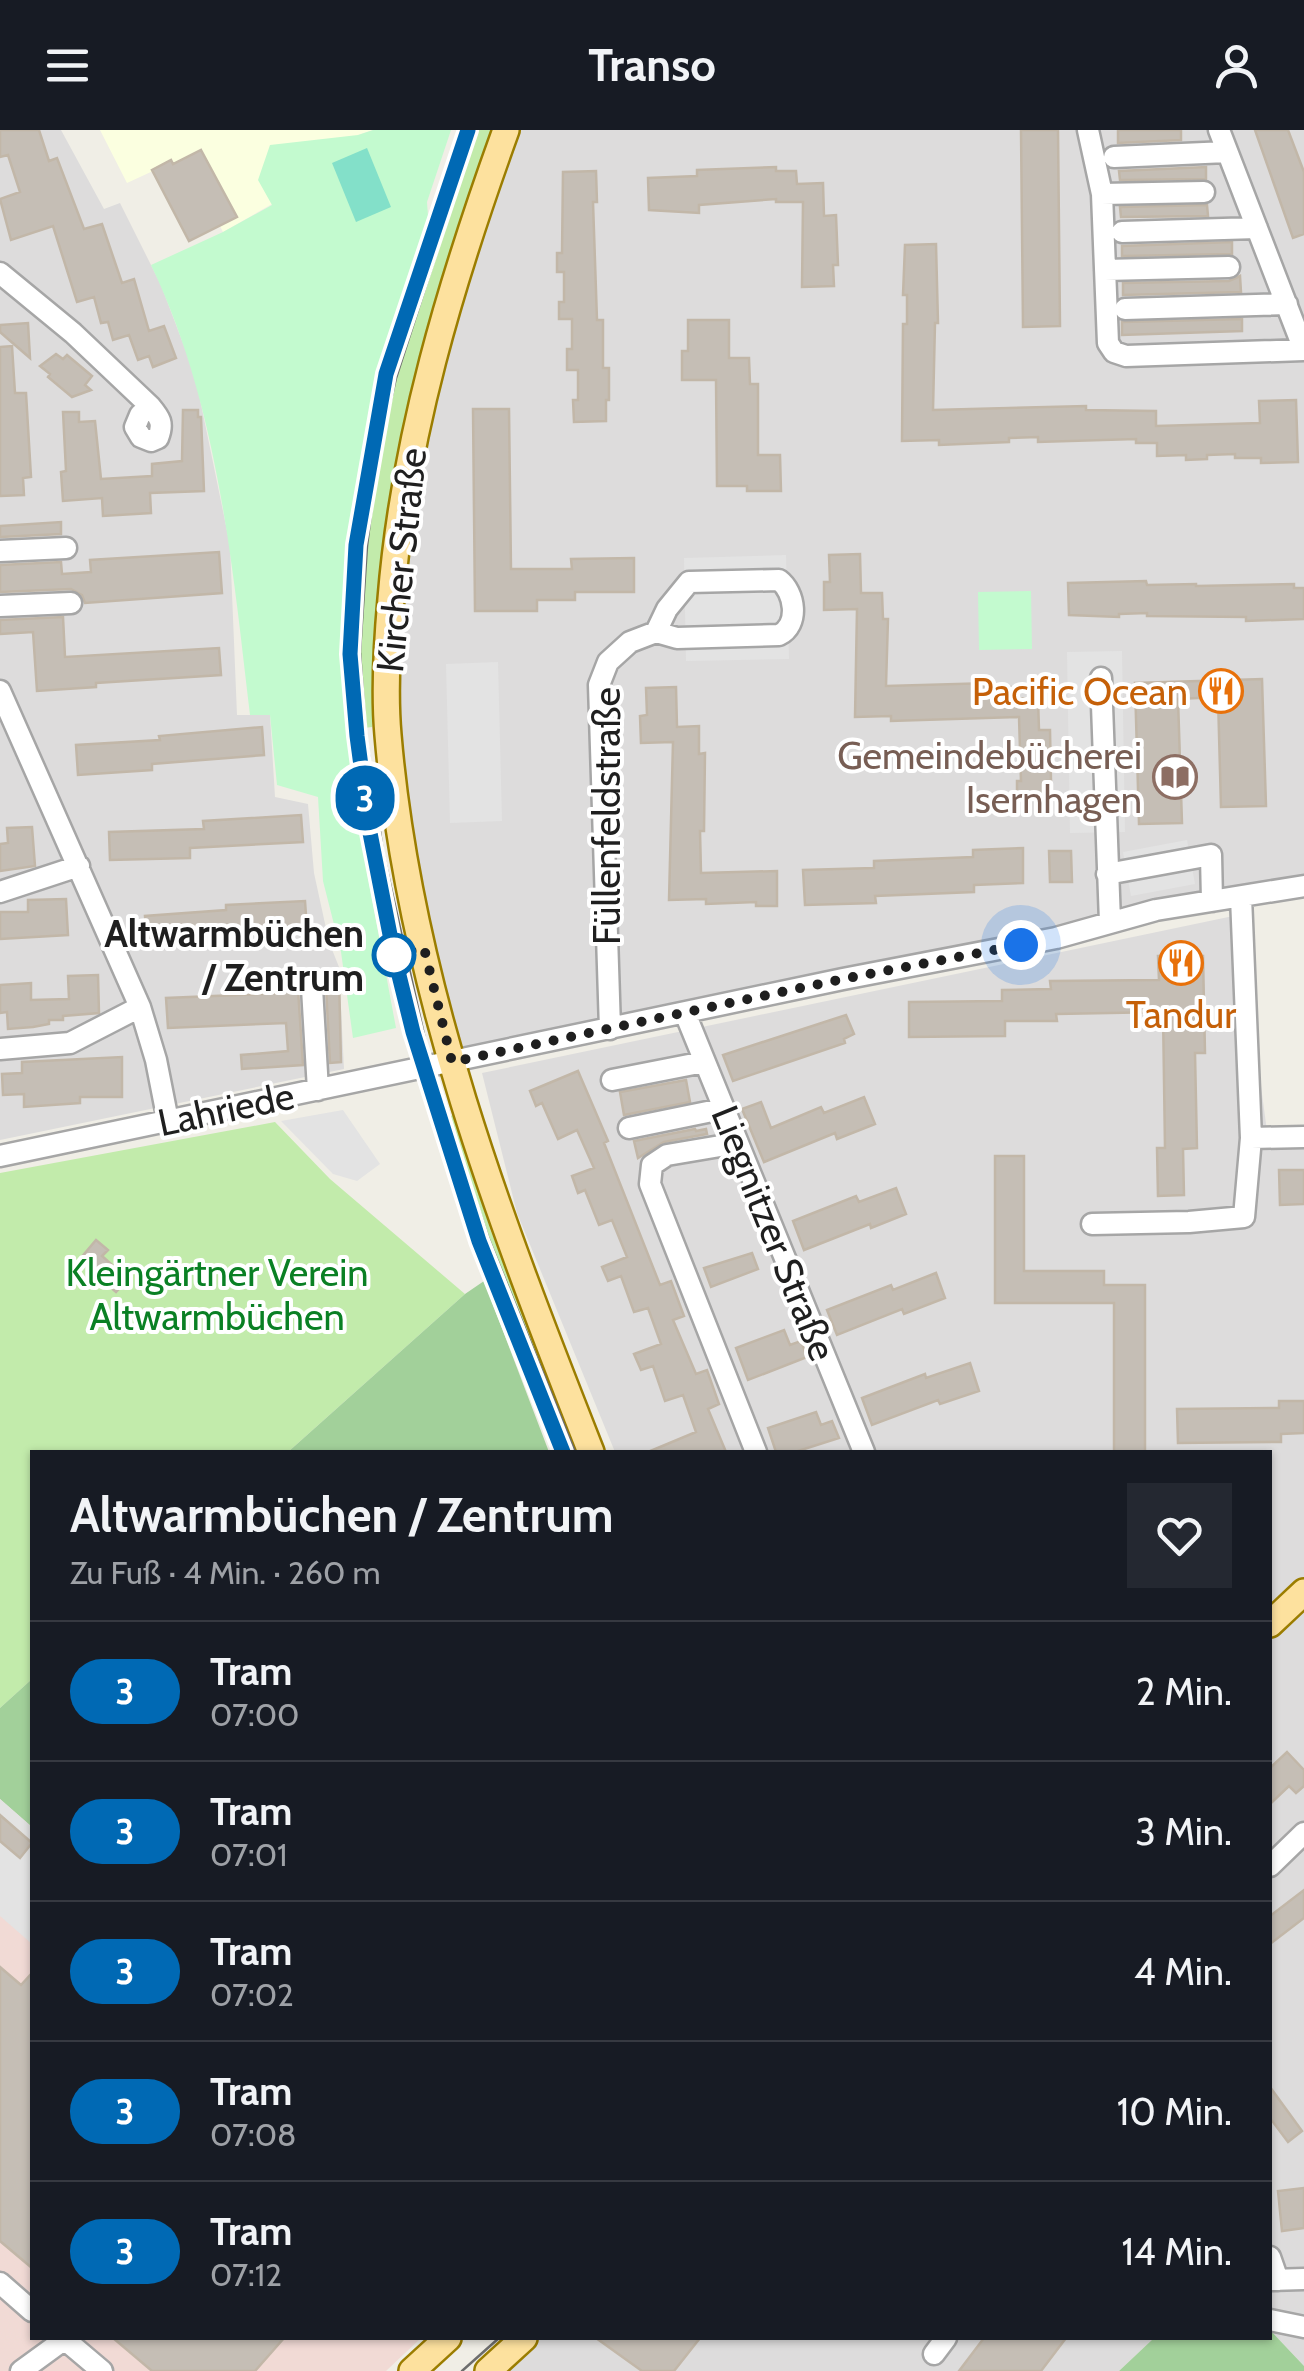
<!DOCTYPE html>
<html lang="de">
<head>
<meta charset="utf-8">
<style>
	body { margin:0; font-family:Cabin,sans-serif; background:#242831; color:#f1f3f6; height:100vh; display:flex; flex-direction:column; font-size:38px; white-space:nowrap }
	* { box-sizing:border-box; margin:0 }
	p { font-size:32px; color:#9ea1a6 }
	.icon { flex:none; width:55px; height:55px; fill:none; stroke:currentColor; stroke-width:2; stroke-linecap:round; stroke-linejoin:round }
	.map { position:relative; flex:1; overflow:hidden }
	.panel { position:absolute; left:30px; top:1320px; width:1242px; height:890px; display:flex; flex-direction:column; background:#171b24; border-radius:0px; box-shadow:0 2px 8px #0004 }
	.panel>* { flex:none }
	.badge { padding:0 20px; border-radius:32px; font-size:35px; line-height:65px }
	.you { position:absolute; width:50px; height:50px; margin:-25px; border:8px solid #fff; border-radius:50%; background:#1a73e8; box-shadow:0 0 0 15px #1a73e833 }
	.map>.badge { position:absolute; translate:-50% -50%; box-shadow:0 0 0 5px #fff }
	.round { display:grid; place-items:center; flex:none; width:105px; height:105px; border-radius:0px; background:#242831 }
	.head { display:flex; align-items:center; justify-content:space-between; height:170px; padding:0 40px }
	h1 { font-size:48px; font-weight:700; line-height:75px }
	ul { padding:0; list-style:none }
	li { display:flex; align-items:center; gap:30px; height:140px; padding:0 40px; border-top:2px solid #363941 }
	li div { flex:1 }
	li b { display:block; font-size:38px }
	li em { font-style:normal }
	li .badge { min-width:110px; font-weight:700; text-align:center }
	header { display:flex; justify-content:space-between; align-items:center; height:130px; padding:0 40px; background:#171b24; font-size:45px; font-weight:700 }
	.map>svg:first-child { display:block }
	.residential { fill:#dddcdc }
	.commercial { fill:#f1dad5 }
	.education { fill:#fbffe0 }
	.grass { fill:#c2ebab }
	.forest { fill:#a2d09a }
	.park { fill:#c3facf }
	.pitch { fill:#83e0c9 }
	.parking { fill:#e3e3e3 }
	.building { fill:#c5beb5; stroke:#c2b7a8; stroke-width:2.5 }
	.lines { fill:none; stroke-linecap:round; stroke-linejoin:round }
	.minor-casing { stroke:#a6a6a6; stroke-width:25 }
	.major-casing { stroke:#9b7d00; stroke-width:30 }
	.minor { stroke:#fff; stroke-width:20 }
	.major { stroke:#fde19e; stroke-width:25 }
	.tram { stroke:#6d6d6d; stroke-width:2.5 }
	.line-casing { stroke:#fff; stroke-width:22 }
	.line { stroke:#0069b4; stroke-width:15 }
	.walk { stroke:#1f1f1f; stroke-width:10; stroke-dasharray:0 18 }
	.stop-dot { fill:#fff; stroke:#0069b4; stroke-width:5 }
	.labels { text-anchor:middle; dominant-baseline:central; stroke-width:8; stroke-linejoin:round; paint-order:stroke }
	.street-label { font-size:38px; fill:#1f1f1f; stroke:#fff }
	.food-label { font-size:38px; fill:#c56008; stroke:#fff; text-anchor:end }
	.education-label { font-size:38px; fill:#785e54; stroke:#fff; text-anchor:end }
	.stop-label { font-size:38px; font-weight:bold; fill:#1f1f1f; stroke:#fff; text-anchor:end }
	.park-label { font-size:38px; fill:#0a8024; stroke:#fff }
</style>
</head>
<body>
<header><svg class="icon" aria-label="menu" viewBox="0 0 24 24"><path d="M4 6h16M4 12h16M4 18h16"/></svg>Transo<svg class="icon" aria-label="person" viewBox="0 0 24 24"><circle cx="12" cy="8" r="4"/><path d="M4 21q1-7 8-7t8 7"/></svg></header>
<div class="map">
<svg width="1304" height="2241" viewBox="0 0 1304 2241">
	<rect width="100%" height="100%" fill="#f0eee6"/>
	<!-- residential -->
	<path class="residential" d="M 0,0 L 61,0 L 104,79 L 120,73 L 161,155 L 195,245 L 230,415 L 237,585 L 270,585 L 275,667 L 308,674 L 314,743 L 329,812 L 339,837 L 344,939 L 0,1010 Z
		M 506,0 L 1304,0 L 1304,756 L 452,932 L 401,705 L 394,426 Z
		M 1238,785 L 1269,1016 L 1304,1015 L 1304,2236 L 1270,2200 L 1270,1322 L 615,1322 L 517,1083 L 482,943 Z
		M 535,2208 L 1154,2208 L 1119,2241 L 501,2241 Z"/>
	<!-- commercial -->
	<path class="commercial" d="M 0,1669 L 32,1697 L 32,2208 L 421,2208 L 386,2241 L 0,2241 Z"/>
	<!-- education -->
	<path class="education" d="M 100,0 L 373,0 L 358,5 L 272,74 L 223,102 L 220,96 L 189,111 L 153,41 L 127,53 Z"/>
	<!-- grass -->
	<path class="grass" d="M 458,0 L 495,0 C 456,124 408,248 389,377 C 379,448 377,520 380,591 L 372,592 L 372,597 L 348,600 L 345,506 L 351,411 L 377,244 Z
		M 457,984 L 490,1099 L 580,1322 L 555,1322 L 472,1114 L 434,991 Z
		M 275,992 L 330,1049 L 465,1164 L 288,1322 L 32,1322 L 32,1549 L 0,1578 L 0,1043 Z"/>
	<!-- forest -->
	<path class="forest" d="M 484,1151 L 549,1322 L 288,1322 L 465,1164 Z
		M 32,1549 L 32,1697 L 0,1669 L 0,1578 Z
		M 1270,2200 L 1304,2236 L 1304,2241 L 1119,2241 L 1154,2208 L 1270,2208 Z"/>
	<!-- park -->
	<path class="park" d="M 373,0 L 451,0 L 427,72 L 428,86 L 377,244 L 351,411 L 345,506 L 348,600 L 364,726 L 396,898 L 353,908 L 341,822 L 323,751 L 318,667 L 277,655 L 270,585 L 250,585 C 232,433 218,275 151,135 L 223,102 L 272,75 L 258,50 L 270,15 L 358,5 Z
		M 1031,461 L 1032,519 L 979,520 L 978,462 Z"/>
	<!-- pitch -->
	<path class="pitch" d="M 367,18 L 391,77 L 356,92 L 332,33 Z"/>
	<!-- parking -->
	<path class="parking" d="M 786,425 L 789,529 L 686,531 L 684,428 Z
		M 1122,521 L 1125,702 L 1070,703 L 1067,522 Z
		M 498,532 L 502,691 L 450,693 L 446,534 Z
		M 1187,710 L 1195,754 L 1131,766 L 1123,722 Z
		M 343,980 L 380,1034 L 357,1051 L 333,1044 L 281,991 Z
		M 0,1669 L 32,1697 L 32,1814 L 0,1786 Z"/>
	<!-- building -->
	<path class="building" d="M 0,0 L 39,0 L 49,31 L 57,28 L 84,99 L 102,94 L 122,153 L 134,149 L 149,201 L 164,196 L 176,228 L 153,237 L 149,226 L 138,230 L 129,205 L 113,210 L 108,192 L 101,193 L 94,167 L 77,172 L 53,96 L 11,110 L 0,69 L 20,62 L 8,25 L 0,27 Z
		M 1021,0 L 1058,0 L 1060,196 L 1023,197 Z
		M 1118,0 L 1181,0 L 1181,10 L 1118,13 Z
		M 1255,0 L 1288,0 L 1304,42 L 1304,104 L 1293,108 Z
		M 201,20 L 237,87 L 189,111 L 152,40 L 171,30 L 173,34 Z
		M 776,37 L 776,41 L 796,41 L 797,54 L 823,53 L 824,86 L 836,85 L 838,135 L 833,135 L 834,156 L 802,157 L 803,72 L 776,72 L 776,69 L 699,75 L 699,83 L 649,80 L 648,48 L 697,46 L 697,40 Z
		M 1206,37 L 1206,49 L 1120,50 L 1119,41 Z
		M 596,41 L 597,72 L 593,72 L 597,190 L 603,190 L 603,238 L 609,238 L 609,270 L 606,270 L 606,291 L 574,292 L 573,270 L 578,270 L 578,240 L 567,240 L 567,219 L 572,219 L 572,189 L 559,189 L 559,172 L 564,172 L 564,142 L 557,142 L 557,123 L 562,123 L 563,42 Z
		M 1207,75 L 1208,86 L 1121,87 L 1120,77 Z
		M 1232,112 L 1232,124 L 1122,126 L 1122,116 Z
		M 936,114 L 938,193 L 935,193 L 933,280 L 1086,276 L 1086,280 L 1156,281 L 1156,296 L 1260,293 L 1259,271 L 1296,270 L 1298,332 L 1261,333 L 1261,328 L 1235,328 L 1235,324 L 1207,325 L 1207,329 L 1186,330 L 1186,325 L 1157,326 L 1157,313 L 1136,313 L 1136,309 L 1038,312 L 1038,307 L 1009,308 L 1009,312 L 939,315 L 939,310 L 902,311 L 903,194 L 907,194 L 907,165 L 903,165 L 905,115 Z
		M 1240,146 L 1241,162 L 1123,165 L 1123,153 L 1229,151 Z
		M 1242,189 L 1242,201 L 1122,205 L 1122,192 Z
		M 688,190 L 729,190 L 729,228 L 749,228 L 750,254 L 758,254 L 758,325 L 780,325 L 781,361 L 747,361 L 747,356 L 717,356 L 716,250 L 682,250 L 682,221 L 688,221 Z
		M 28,193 L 30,228 L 0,202 L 0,195 Z
		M 12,216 L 15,263 L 26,263 L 31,347 L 23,348 L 24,365 L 0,366 L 0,217 Z
		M 56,224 L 63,229 L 67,225 L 92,246 L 85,255 L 91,260 L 72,267 L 48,247 L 50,244 L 40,236 Z
		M 473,279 L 509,279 L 511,439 L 572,439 L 571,429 L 634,428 L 634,462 L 575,462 L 575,470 L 537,470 L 537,481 L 475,481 Z
		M 183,280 L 198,280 L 198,287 L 201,287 L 204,361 L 150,363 L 151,383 L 103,386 L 102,368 L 63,371 L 61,342 L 66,341 L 63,282 L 79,282 L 79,292 L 95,291 L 101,349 L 152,346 L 152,334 L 182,331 Z
		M 61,392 L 61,404 L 0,407 L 0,396 Z
		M 219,422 L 222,463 L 85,473 L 82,465 L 71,459 L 0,462 L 0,435 L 61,432 L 62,444 L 91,442 L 90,430 Z
		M 860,424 L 861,463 L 882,463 L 883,489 L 888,489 L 886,556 L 991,553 L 991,558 L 1011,557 L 1012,569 L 1038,568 L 1039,600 L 1050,600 L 1051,651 L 1047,651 L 1048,667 L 1017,668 L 1017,651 L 1021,651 L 1019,587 L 891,591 L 891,586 L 855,587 L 857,479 L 824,480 L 824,452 L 830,452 L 829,425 Z
		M 1146,451 L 1147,455 L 1196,454 L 1196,456 L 1294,454 L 1294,458 L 1304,458 L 1304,489 L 1246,491 L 1246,487 L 1147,486 L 1147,483 L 1119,484 L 1119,487 L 1069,485 L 1068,453 Z
		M 63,487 L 65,527 L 219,518 L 221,545 L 96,553 L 96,557 L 37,561 L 33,502 L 0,504 L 0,490 Z
		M 1262,549 L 1266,676 L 1221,677 L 1218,567 L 1178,569 L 1182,693 L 1139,694 L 1135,553 Z
		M 676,557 L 677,597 L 699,596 L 699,624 L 705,623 L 704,701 L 700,701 L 701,743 L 777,741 L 777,776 L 756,776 L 756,772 L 706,774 L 706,769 L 669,770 L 673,612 L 641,613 L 640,586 L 647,585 L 646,558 Z
		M 262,597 L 264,625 L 152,634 L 152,640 L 78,645 L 76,615 L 160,610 L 159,606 Z
		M 301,685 L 303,712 L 190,718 L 190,728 L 110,730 L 109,702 L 204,699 L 203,691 Z
		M 32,697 L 35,736 L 0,741 L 0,714 L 8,713 L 7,698 Z
		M 1023,718 L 1023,753 L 974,755 L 974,762 L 875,766 L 876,773 L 805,775 L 803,740 L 874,738 L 874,731 L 973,727 L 973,720 Z
		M 1049,721 L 1071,721 L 1072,752 L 1050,752 Z
		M 66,769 L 68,805 L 0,809 L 0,782 L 28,782 L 28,770 Z
		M 305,771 L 307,800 L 206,805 L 207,813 L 147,817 L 145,786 L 226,780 L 226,775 Z
		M 1158,826 L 1203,826 L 1205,923 L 1195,923 L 1197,1018 L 1183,1019 L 1184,1065 L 1158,1066 L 1157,1018 L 1165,1018 L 1163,882 L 1056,884 L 1057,891 L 1005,891 L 1005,906 L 909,907 L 909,872 L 1002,871 L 1002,860 L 1051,859 L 1050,851 L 1159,850 Z
		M 299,843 L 299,846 L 305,846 L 298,859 L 303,935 L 242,939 L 241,925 L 288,921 L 286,893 L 168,898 L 166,868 L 284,863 L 282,844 Z
		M 98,845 L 99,883 L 63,886 L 63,890 L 49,890 L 49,894 L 33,897 L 8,899 L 7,882 L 0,883 L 0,855 L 31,853 L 31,870 L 69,869 L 68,846 Z
		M 319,846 L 339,846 L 341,932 L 330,933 L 326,857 Z
		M 846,885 L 854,904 L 844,909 L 845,913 L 733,951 L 723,925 Z
		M 122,927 L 122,967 L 80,967 L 80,973 L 24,977 L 24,964 L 3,965 L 2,944 L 22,943 L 22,932 Z
		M 578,941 L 608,1011 L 604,1013 L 660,1155 L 671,1151 L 684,1186 L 673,1190 L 696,1244 L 707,1240 L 719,1274 L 708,1279 L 726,1322 L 648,1322 L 696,1302 L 683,1265 L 665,1271 L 653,1236 L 641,1240 L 634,1224 L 661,1214 L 648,1178 L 634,1182 L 621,1146 L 608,1151 L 602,1137 L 627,1127 L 612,1090 L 599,1095 L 585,1060 L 578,1063 L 572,1046 L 594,1038 L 577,1000 L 558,1009 L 542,973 L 536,976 L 530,961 Z
		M 686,950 L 690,972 L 624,985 L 620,962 Z
		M 864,967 L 875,994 L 837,1009 L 835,1003 L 764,1032 L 742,979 L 761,972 L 771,998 L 821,977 L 824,983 Z
		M 695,999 L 696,1001 L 706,999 L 707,1004 L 664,1012 L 638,1028 L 634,1011 Z
		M 995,1026 L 1024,1026 L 1024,1141 L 1104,1141 L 1104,1155 L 1145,1155 L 1145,1322 L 1114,1322 L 1114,1173 L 995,1173 Z
		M 1279,1040 L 1304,1040 L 1304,1074 L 1280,1075 Z
		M 896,1058 L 906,1084 L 871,1098 L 870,1094 L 804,1120 L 793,1091 L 856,1066 L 859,1072 Z
		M 96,1110 L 108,1120 L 102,1126 L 128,1149 L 116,1162 L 79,1130 Z
		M 752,1123 L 758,1139 L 711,1157 L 704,1138 Z
		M 936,1143 L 945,1168 L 904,1184 L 902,1179 L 837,1205 L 827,1180 L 891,1155 L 893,1160 Z
		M 784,1200 L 790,1215 L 801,1211 L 807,1227 L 748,1250 L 736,1218 Z
		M 970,1233 L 979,1261 L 940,1274 L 938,1270 L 872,1295 L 862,1268 L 925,1244 L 926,1248 Z
		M 1279,1271 L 1304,1271 L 1304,1303 L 1281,1304 L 1281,1312 L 1178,1313 L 1177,1279 L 1279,1278 Z
		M 816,1282 L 821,1295 L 832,1291 L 839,1308 L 795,1322 L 776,1322 L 768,1298 Z
		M 1287,1622 L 1304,1640 L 1304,1656 L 1296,1663 L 1289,1656 L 1270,1674 L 1270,1638 Z
		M 0,1685 L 32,1713 L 20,1728 L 0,1711 Z
		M 1304,1760 L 1304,1788 L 1270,1814 L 1270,1786 Z
		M 0,1837 L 21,1855 L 32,1843 L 32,2138 L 0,2111 Z
		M 1270,1957 L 1302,2001 L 1288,2012 L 1270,1988 Z
		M 1304,2058 L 1304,2098 L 1282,2101 L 1278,2061 Z
		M 113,2208 L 284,2208 L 255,2241 L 152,2241 Z
		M 596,2208 L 700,2208 L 674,2241 L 642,2241 Z
		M 984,2208 L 1066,2208 L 1041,2241 L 959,2241 Z"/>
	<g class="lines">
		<!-- minor casing -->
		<g class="minor-casing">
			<path id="minor" d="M 1088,0 L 1102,64 L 1108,213 L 1114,222 L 1126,226 L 1304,220
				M 1219,0 L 1304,220
				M 1114,27 L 1227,22
				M 1102,64 L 1204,62
				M 1122,102 L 1257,98
				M 1105,140 L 1229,137
				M 0,143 L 73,203 L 150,276 C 160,288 164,293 158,308 L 151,311 L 141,307 L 135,297 L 140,285 L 150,276
				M 1125,179 L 1287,174
				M 0,421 L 66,418
				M 0,476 L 71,473
				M 1101,548 L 1110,792
				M 0,561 L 140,877 L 156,930 L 168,991
				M 1107,744 L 1211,725 L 1212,771
				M 0,762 L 79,736
				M 312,858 L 318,960
				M 685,883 L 864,1322
				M 610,899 L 599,555 L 608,532 L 630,512 L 656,502 L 677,508 L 779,505 C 800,495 795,462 779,450 L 689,452 L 667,479 L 656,502
				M 0,919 L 70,913 L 140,877
				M 612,950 L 704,932
				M 629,998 L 722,979
				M 1251,1008 L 1304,1007
				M 738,1013 L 667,1025 L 652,1035 L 650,1054 L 756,1322
				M 0,1026 L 843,849 L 1056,808 L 1156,780 L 1304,756
				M 1092,1094 L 1189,1092 L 1244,1087 L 1251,1008 L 1241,767
				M 1270,1736 L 1304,1703
				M 1270,2127 L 1278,2150
				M 1270,2150 L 1304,2149
				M 0,2153 L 32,2181
				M 1270,2190 L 1304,2197
				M 63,2208 L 102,2241
				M 934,2224 L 946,2208
				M 21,2241 L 65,2209"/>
		</g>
		<!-- major casing -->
		<g class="major-casing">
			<path id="major" d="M 506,0 C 451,152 404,307 391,469 C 387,513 384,560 388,605 C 409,855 500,1091 591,1322
				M 1270,1494 L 1304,1462
				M 412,2241 L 448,2208
				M 488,2241 L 524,2208"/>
		</g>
		<!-- minor -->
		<use href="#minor" class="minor"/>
		<!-- major -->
		<use href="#major" class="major"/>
		<!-- tram -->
		<path class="tram" d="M 476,0 L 396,248 L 378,326 L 367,416 L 360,522 L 366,605 L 383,722 L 431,936 L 488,1107 L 575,1322
			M 462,2241 L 499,2208"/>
	</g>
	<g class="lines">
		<!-- line casing -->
		<g class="line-casing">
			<path id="line" d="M 468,0 L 386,244 L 356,415 L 350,524 L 357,606 L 370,703 L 394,825 L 413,902 L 479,1111 L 563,1322"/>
		</g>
		<!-- line -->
		<use href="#line" class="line"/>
		<!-- walk -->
		<path class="walk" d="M 394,825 L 424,818 L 452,932 L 843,849 L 1021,815"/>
	</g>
	<!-- icons -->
	<defs>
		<g id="restaurant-ring" transform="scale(2.25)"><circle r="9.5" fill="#fff" stroke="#e8710a" stroke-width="1.5"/><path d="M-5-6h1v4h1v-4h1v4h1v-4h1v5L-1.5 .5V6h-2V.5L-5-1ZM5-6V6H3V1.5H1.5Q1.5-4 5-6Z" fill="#e8710a"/></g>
		<g id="library-ring" transform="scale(2.25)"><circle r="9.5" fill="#fff" stroke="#8d6e63" stroke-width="1.5"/><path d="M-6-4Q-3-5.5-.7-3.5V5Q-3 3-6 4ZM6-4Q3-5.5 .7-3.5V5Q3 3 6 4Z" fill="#8d6e63"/></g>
	</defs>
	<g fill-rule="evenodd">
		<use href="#restaurant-ring" x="1221" y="561"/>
		<use href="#library-ring" x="1175" y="647"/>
		<use href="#restaurant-ring" x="1181" y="833"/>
	</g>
	<!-- markers -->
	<circle class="stop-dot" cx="394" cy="825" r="20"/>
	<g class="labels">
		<!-- street labels -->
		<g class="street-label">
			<text transform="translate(401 430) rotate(-84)">Kircher Straße</text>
			<text transform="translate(606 686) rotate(-90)">Füllenfeldstraße</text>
			<text transform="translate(226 979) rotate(-12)">Lahriede</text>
			<text transform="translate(774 1103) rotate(68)">Liegnitzer Straße</text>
		</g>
		<!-- food labels -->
		<g class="food-label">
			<text x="1188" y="561">Pacific Ocean</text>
			<text x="1181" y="884" text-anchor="middle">Tandur</text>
		</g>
		<!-- education labels -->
		<g class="education-label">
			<text x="1142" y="625">Gemeindebücherei<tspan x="1142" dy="44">Isernhagen</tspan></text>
		</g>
		<!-- stop labels -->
		<g class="stop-label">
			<text x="364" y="803">Altwarmbüchen<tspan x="364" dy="44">/ Zentrum</tspan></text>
		</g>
		<!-- park labels -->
		<g class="park-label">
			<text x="217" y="1142">Kleingärtner Verein<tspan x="217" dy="44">Altwarmbüchen</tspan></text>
		</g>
	</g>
</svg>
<div class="you" style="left:1021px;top:815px"></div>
<b class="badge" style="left:365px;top:668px;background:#0069b4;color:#fff">3</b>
<section class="panel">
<div class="head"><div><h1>Altwarmbüchen / Zentrum</h1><p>Zu Fuß · 4 Min. · 260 m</p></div><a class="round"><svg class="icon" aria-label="heart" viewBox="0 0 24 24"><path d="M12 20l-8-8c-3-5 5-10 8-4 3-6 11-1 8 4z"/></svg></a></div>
<ul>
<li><span class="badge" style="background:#0069b4;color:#fff">3</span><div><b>Tram</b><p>07:00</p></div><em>2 Min.</em></li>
<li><span class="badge" style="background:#0069b4;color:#fff">3</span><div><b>Tram</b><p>07:01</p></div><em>3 Min.</em></li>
<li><span class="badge" style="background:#0069b4;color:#fff">3</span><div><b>Tram</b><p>07:02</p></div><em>4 Min.</em></li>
<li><span class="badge" style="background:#0069b4;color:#fff">3</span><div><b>Tram</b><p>07:08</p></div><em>10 Min.</em></li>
<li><span class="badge" style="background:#0069b4;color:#fff">3</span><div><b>Tram</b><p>07:12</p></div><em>14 Min.</em></li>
</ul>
</section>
</div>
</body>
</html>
